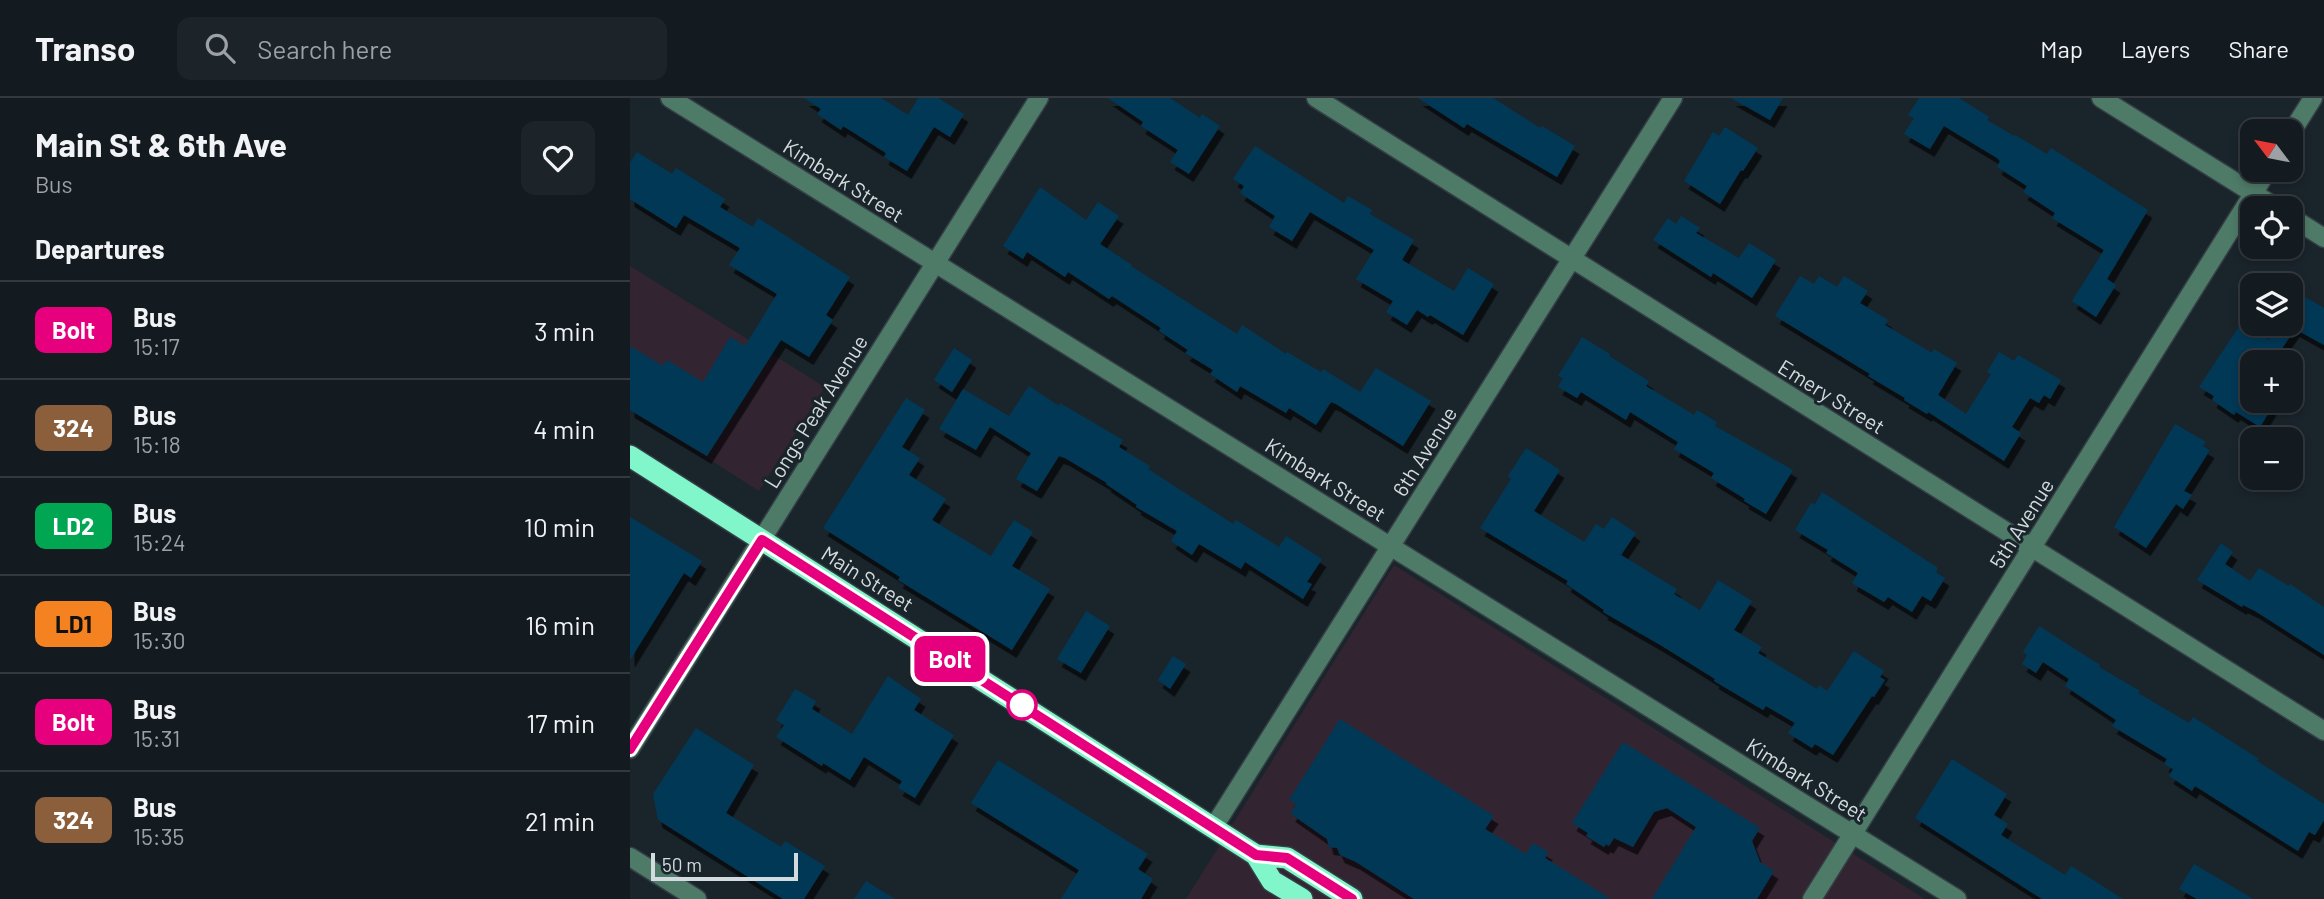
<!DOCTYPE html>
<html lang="en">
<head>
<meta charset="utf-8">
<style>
	body { margin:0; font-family:Barlow,sans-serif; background:#1d2429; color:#f1f3f6; height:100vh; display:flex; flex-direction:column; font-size:26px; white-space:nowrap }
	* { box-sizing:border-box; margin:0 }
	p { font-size:23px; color:#9da1a5 }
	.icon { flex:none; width:38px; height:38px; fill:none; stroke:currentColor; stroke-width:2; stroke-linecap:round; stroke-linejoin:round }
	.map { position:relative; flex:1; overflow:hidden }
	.panel { display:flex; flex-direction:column; background:#141b20; width:630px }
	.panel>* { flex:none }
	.badge { padding:0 14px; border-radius:10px; font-size:24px; line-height:46px }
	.needle { width:46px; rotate:302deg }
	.tools { position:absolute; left:1610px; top:21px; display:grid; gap:14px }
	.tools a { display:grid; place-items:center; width:63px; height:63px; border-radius:14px; background:#141b20; box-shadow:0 4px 10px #0003,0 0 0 2px #33393e; font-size:35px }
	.scale { position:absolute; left:21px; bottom:18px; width:147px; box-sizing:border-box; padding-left:7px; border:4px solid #d4dbdf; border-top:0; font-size:19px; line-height:24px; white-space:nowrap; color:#d4dbdf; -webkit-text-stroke:5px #1a242b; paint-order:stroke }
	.map>.badge { position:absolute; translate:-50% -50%; box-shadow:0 0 0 4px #fff }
	h2 { padding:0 35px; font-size:26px; line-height:63px }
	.round { display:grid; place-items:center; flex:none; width:74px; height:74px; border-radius:14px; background:#1d2429 }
	.overview { display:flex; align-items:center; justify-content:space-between; height:119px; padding:0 35px }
	h1 { font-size:33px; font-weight:700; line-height:52px }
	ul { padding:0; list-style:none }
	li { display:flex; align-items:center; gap:21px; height:98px; padding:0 35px; border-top:2px solid #33393e }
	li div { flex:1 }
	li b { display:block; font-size:26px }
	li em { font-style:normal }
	li .badge { min-width:77px; font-weight:700; text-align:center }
	header { display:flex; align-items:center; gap:42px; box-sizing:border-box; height:98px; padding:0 35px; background:#141b20; border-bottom:2px solid #33393e }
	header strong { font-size:33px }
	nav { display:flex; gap:38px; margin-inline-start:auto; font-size:24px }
	.search { width:490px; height:63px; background:#1d2429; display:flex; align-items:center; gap:18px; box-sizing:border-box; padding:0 24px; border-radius:14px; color:#9da1a5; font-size:26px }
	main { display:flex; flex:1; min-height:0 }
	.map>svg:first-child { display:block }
	.commercial { fill:#322431 }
	.building { fill:#023957; filter:url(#shadow) }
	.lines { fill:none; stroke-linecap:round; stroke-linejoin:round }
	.minor-casing { stroke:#343e44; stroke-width:21 }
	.highway-casing { stroke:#343e44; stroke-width:24 }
	.minor { stroke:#4e7a68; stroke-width:18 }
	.highway { stroke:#81f6cb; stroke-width:21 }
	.line-casing { stroke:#fff; stroke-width:16 }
	.line { stroke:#e6007e; stroke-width:10 }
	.stop-dot { fill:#fff; stroke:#e6007e; stroke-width:3.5 }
	.labels { text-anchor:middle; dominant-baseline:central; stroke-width:6; stroke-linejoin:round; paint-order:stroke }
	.street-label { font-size:21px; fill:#d4dbdf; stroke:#1a242b }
</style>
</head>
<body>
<header>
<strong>Transo</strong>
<div class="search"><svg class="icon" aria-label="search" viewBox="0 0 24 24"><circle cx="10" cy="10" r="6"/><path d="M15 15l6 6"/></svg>Search here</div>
<nav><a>Map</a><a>Layers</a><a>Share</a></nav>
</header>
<main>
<section class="panel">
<div class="overview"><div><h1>Main St &amp; 6th Ave</h1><p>Bus</p></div><a class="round"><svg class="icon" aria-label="heart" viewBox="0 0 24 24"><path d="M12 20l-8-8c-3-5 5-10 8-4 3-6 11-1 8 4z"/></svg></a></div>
<h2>Departures</h2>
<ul>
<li><span class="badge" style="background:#e6007e;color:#fff">Bolt</span><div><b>Bus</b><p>15:17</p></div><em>3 min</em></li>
<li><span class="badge" style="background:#8b5e3c;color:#fff">324</span><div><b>Bus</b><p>15:18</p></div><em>4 min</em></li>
<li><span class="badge" style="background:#00a651;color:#fff">LD2</span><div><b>Bus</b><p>15:24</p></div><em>10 min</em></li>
<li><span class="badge" style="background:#f58220;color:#111">LD1</span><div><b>Bus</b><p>15:30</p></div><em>16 min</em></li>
<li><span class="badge" style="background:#e6007e;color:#fff">Bolt</span><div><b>Bus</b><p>15:31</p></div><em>17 min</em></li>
<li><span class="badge" style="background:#8b5e3c;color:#fff">324</span><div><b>Bus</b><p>15:35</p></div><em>21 min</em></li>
</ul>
</section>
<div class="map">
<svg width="1694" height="801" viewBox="0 0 1694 801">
	<defs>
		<filter id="shadow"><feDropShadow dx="4.5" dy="8" stdDeviation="0" flood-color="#0009"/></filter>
	</defs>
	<rect width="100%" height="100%" fill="#1a242b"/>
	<!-- commercial -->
	<path class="commercial" d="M 0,168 L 195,289 L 129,393 L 0,311 Z
		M 764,467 L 1295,801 L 556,801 Z"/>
	<!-- building -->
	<path class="building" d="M 174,0 L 251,0 L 278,17 L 288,0 L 308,0 L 334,16 L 320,39 L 304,29 L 277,73 L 254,59 L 256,55 L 213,28 L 211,32 L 187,16 L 191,11 Z
		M 478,0 L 540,0 L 570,20 L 572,16 L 590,28 L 559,76 L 540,64 L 548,52 L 511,28 L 513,24 Z
		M 788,0 L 863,0 L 910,30 L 912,28 L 945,48 L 927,79 L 837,26 L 834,30 Z
		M 1101,0 L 1153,0 L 1140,22 Z
		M 1289,0 L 1329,0 L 1359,19 L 1357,22 L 1384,38 L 1385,37 L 1417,56 L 1421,50 L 1518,112 L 1477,181 L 1486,187 L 1466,219 L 1442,203 L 1474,152 L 1422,120 L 1425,115 L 1393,94 L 1397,88 L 1367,69 L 1370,63 L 1367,60 L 1314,28 L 1300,51 L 1274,36 L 1284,20 L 1278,17 Z
		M 1095,29 L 1128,50 L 1113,73 L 1111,72 L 1090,106 L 1054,83 L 1083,34 L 1089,38 Z
		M 625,48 L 714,105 L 718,98 L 742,112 L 740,116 L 784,142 L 772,162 L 824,193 L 838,170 L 864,186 L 833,237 L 800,217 L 798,219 L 787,212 L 777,227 L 756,214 L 763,203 L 726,181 L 744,152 L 680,114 L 662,143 L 639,129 L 645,118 L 610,95 L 614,88 L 603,81 Z
		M 7,54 L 42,76 L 46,70 L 95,101 L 90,109 L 123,129 L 128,120 L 220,179 L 196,217 L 203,222 L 179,259 L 151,242 L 77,358 L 0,312 L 0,248 L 33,268 L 37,262 L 73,284 L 100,239 L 115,248 L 147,196 L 99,167 L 110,150 L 54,117 L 46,130 L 0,101 L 0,65 Z
		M 410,89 L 456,122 L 468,104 L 489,118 L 470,146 L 502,167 L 501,168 L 607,236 L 612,227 L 656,256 L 657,254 L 691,274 L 693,271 L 730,294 L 746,270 L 801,303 L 773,348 L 706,306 L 701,304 L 686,327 L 659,310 L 656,315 L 610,288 L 607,294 L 580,276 L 583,272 L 555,255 L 558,252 L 529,233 L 531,230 L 482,198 L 479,201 L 438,174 L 435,179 L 397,154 L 393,161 L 373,148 Z
		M 1051,118 L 1070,130 L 1066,135 L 1109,160 L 1119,145 L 1146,162 L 1122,200 L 1083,175 L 1081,179 L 1023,142 L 1038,120 L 1046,126 Z
		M 1170,178 L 1184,186 L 1189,178 L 1207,189 L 1214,178 L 1238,193 L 1230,205 L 1258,222 L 1255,227 L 1302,255 L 1304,251 L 1327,265 L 1308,297 L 1336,316 L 1361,276 L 1357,274 L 1369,254 L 1384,263 L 1388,257 L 1431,282 L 1420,301 L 1414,297 L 1409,305 L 1400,300 L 1382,329 L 1391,335 L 1374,363 L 1298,314 L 1297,316 L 1274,302 L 1275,300 L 1238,278 L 1240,276 L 1145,218 Z
		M 1661,191 L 1694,210 L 1694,247 L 1665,231 L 1643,264 L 1622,264 L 1622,303 L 1635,303 L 1643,308 L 1630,329 L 1606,314 L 1604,317 L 1582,302 L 1584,298 L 1569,289 L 1612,224 L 1639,242 L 1649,226 L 1661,226 Z
		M 952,239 L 980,256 L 979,258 L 1019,283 L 1016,288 L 1064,317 L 1067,312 L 1087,324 L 1085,328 L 1163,372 L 1136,416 L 1114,403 L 1115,401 L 1081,380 L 1084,375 L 1044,351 L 1048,344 L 1000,314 L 996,322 L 951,294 L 947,300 L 928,289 L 933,280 L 928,278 Z
		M 324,250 L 342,262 L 322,294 L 304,282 Z
		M 399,288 L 429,308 L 430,305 L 493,342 L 489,349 L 520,368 L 518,371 L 603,426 L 606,422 L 649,449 L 656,438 L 692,461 L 677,484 L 682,486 L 673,501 L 615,464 L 611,471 L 569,446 L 562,457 L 541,443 L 547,433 L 506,409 L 507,407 L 476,386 L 477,385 L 435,360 L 429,358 L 407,393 L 386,381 L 401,355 L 360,329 L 346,352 L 309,331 L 333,291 L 379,318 Z
		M 276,300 L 295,312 L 272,349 L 290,360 L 279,377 L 316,401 L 302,422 L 361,458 L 384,422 L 403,434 L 382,468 L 420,491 L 382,552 L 268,482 L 270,479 L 193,430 Z
		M 1545,326 L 1576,344 L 1573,348 L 1580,352 L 1554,393 L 1562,397 L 1553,411 L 1546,406 L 1516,450 L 1484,429 Z
		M 896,350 L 930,372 L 904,413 L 954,444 L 966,426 L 974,431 L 982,419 L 1006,435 L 991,457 L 1047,491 L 1044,496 L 1070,512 L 1088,482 L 1122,503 L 1104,532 L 1132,549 L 1128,555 L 1187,591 L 1189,587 L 1197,593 L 1224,553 L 1254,573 L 1250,579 L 1255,582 L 1244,599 L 1242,598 L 1203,657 L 1185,646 L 1182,650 L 1158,635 L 1165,625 L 1136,608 L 1133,612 L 1084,583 L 1085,581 L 1032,548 L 973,514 L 974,512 L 936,486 L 938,483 L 850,430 L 881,381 L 878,378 Z
		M 1192,394 L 1308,470 L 1306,474 L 1315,480 L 1301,503 L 1292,498 L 1282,514 L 1258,499 L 1254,504 L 1222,485 L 1228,475 L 1196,455 L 1198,452 L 1165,432 L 1181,405 L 1185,406 Z
		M 0,419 L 72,463 L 61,480 L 54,475 L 0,562 Z
		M 1591,445 L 1603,454 L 1595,466 L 1620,483 L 1629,470 L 1659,488 L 1660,486 L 1694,509 L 1694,557 L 1625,513 L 1613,507 L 1612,509 L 1567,482 Z
		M 456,513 L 480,528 L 451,575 L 427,561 Z
		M 1409,528 L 1470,567 L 1469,569 L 1510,593 L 1508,595 L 1559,625 L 1563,619 L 1629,661 L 1627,663 L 1694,706 L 1694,722 L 1685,737 L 1679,734 L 1668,753 L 1565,688 L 1562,693 L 1539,678 L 1543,671 L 1534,666 L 1537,661 L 1482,628 L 1486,622 L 1435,588 L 1439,581 L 1413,564 L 1406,575 L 1392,566 L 1397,557 L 1393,554 Z
		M 543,558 L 556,566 L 540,591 L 528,582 Z
		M 258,578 L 291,601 L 284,612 L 324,637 L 285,700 L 268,690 L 272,683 L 234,659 L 220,682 L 193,665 L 192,668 L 146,639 L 154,627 L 146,622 L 165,591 L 186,603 L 182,611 L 222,636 Z
		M 710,621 L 864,718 L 855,731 L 896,756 L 903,745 L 918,754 L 915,760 L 981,801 L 784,801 L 726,764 L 710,757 L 707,750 L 699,749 L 697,741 L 661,716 L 666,706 L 659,702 Z
		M 66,630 L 124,667 L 96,715 L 151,749 L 155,743 L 195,768 L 174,801 L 153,801 L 28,722 L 23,696 Z
		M 993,644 L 1130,730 L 1122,743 L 1130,764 L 1144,773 L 1127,801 L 1022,801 L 1066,729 L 1037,710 L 1024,714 L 1003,749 L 984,740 L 979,748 L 976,746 L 974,749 L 956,738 L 958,735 L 942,725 Z
		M 1322,661 L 1377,696 L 1364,717 L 1378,726 L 1371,737 L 1435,777 L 1441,768 L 1493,801 L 1412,801 L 1285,720 Z
		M 368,662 L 518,756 L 508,771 L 523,781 L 511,801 L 431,801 L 449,772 L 341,705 Z
		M 1564,766 L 1623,801 L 1567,801 L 1549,791 Z
		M 236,783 L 265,801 L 224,801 Z"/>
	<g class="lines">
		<!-- minor casing -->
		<g class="minor-casing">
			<path id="minor" d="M 40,0 L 1327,801
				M 686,0 L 1694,633
				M 1471,0 L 1647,110
				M 1661,35 L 1683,0
				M 1661,119 L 1694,140
				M 0,651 L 409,0
				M 583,730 L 1043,0
				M 0,759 L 67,801
				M 1182,801 L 1638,72"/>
		</g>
		<!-- highway casing -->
		<g class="highway-casing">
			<path id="highway" d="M 0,358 L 626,757 L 642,783 L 672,801
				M 626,757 L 657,760 L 722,801"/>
		</g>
		<!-- minor -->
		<use href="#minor" class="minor"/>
		<!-- highway -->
		<use href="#highway" class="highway"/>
	</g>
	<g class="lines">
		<!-- line casing -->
		<g class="line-casing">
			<path id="line" d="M 0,651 L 132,442 L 626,757 L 657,760 L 722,801"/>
		</g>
		<!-- line -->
		<use href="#line" class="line"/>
	</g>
	<!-- markers -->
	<circle class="stop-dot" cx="392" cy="607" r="14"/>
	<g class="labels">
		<!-- street labels -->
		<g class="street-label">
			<text transform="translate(214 82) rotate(32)">Kimbark Street</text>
			<text transform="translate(1202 298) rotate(32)">Emery Street</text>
			<text transform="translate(185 313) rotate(-58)">Longs Peak Avenue</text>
			<text transform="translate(794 353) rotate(-58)">6th Avenue</text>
			<text transform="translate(696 381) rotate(32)">Kimbark Street</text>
			<text transform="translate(1391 425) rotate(-58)">5th Avenue</text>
			<text transform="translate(238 480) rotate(32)">Main Street</text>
			<text transform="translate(1177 681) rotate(32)">Kimbark Street</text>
		</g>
	</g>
</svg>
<div class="tools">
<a><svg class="needle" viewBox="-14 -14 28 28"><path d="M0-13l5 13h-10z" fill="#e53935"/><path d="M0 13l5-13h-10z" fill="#9da1a5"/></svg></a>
<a><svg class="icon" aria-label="locate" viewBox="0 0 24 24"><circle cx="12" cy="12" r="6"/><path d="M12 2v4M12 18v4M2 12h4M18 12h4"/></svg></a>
<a><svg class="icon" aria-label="layers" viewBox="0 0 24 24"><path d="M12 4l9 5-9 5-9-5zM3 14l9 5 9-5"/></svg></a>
<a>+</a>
<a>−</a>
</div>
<div class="scale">50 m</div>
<b class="badge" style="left:320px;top:561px;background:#e6007e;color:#fff">Bolt</b>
</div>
</main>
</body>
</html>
